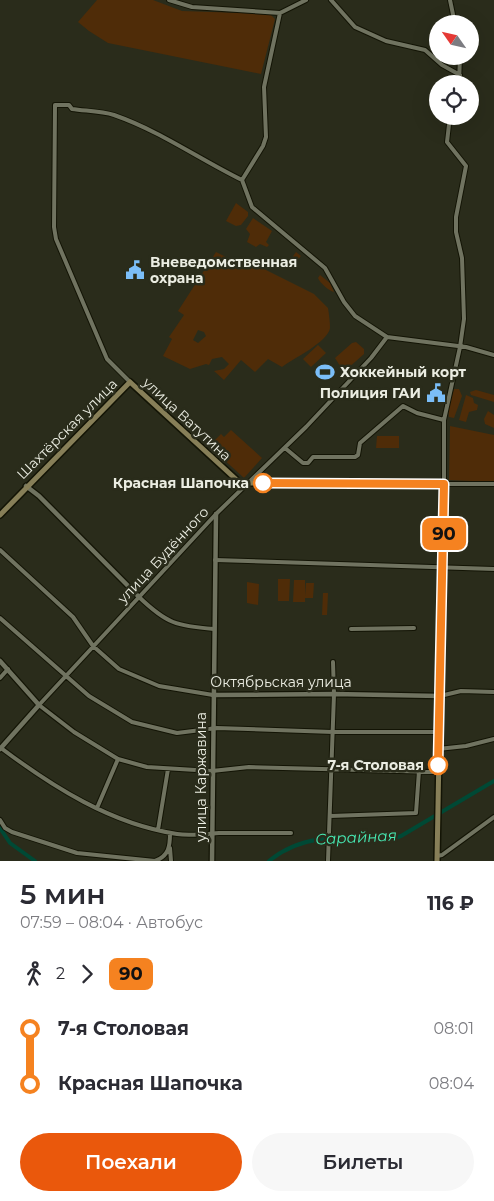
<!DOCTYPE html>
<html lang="ru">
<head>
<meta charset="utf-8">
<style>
	body { margin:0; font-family:Montserrat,sans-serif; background:#f7f7f7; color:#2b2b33; height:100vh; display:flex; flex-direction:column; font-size:19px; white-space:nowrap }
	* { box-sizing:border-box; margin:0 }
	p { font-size:16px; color:#7c7c81 }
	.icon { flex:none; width:28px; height:28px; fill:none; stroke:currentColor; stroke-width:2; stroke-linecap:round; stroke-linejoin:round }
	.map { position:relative; height:861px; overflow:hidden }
	.drawer { display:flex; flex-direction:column; background:#fff; flex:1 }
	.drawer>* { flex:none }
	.badge { padding:0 10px; border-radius:8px; font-size:18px; line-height:32px }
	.needle { width:32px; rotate:304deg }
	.tools { position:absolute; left:429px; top:15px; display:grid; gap:10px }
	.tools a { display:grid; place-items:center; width:50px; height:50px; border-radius:50%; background:#fff; box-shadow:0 5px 20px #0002; font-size:25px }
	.map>.badge { position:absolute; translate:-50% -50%; box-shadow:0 0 0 2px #fff }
	.legs { display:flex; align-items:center; gap:8px; height:55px; padding:0 20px; font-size:16px }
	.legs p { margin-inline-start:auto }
	.summary { display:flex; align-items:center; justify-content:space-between; height:85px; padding:0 20px }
	h1 { font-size:28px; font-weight:600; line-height:38px }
	.primary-button { display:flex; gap:10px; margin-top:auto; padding:10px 20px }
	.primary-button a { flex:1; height:58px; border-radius:30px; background:#ea580c; color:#fff; font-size:20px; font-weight:600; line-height:58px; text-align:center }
	.primary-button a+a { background:#f7f7f7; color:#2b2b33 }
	ul { padding:0 20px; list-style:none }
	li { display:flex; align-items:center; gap:18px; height:55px; font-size:19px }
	li i { display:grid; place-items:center; width:8px; height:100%; margin:0 6px; background:currentColor }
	li i::after { content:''; width:12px; height:12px; margin:-6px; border:4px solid; border-radius:50%; background:#fff }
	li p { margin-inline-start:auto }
	li:first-child i { background:linear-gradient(#0000 50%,currentColor 0) }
	li:last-child i { background:linear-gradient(currentColor 50%,#0000 0) }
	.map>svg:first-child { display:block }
	.green { fill:#4f2c08; fill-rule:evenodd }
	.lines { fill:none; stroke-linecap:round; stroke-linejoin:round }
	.canal { stroke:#004935; stroke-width:4 }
	.minor-casing { stroke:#131405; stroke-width:6 }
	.tertiary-casing { stroke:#131405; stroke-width:7 }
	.secondary-casing { stroke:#131405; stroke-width:8 }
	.minor { stroke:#707360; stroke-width:4 }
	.tertiary { stroke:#707360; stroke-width:4.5 }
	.secondary { stroke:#877f58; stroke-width:5 }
	.line-1-casing { stroke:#fff; stroke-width:11 }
	.line-1 { stroke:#f58220; stroke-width:8 }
	.stop-1-dot { fill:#fff; stroke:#f58220; stroke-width:2.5 }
	.labels { text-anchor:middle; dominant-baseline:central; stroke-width:5; stroke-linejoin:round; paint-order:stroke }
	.poi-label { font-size:14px; font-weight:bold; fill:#ebede2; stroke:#2a2c1b; text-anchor:start }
	.street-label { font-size:14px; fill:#ebede2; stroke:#2a2c1b }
	.stop-label { font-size:14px; font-weight:bold; fill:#ebede2; stroke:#2a2c1b; text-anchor:end }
	.water-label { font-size:15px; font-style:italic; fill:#47ebb5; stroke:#2a2c1b }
</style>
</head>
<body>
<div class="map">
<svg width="494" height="861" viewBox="0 0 494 861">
	<rect width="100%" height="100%" fill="#2a2c1b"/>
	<!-- green -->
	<path class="green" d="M 97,0 L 153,0 L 182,11 L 270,14 L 275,19 L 261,74 L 108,43 L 89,31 L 78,22 Z
		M 236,203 L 248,212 L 248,216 L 241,225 L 236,226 L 226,221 Z
		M 253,218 L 272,231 L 266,242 L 269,245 L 267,247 L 260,244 L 256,247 L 247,242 L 250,234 L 246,229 Z
		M 216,252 L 238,263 L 256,265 L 314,294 L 328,308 C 329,314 330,322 330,328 C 328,342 294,358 282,367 L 268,359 L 255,372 L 241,360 L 224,380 L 214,371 L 224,369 L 229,364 L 222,357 L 212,359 L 209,365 L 206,364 L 190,369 L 163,356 L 172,339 L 169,337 L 184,315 L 178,311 ZM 198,330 L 204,332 L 206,336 L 198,343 L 193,340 Z
		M 296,252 L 301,256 L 290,269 L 286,266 Z
		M 320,275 L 330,283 L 334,292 C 329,291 320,283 318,278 Z
		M 356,342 L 364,349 L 364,354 L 347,369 L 342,369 L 335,358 L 352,343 Z
		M 318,345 L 326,353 L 311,367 L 303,359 Z
		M 454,389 L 459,389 L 462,396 L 454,418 L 449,417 L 448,410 Z
		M 476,390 L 494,395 L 494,402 L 471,395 L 470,392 Z
		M 466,395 L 473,398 L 474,403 L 478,405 L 477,410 L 469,412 L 466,422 L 459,420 Z
		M 488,411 L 494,415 L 494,428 L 485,424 L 484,419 Z
		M 450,426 L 494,435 L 494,482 L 449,480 Z
		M 231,430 L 262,458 L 244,478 L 209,446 L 221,434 L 224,437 Z
		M 377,436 L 399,436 L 399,448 L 376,448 Z
		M 278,579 L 290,579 L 289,601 L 278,601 Z
		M 294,580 L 305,580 L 305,596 L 306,583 L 314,583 L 313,598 L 305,598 L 305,602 L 293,602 Z
		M 247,582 L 259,584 L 258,605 L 247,603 Z
		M 323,593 L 328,593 L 327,615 L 322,615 Z"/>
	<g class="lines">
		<!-- canal -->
		<path class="canal" d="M 0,828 L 10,843 L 35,861
			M 269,861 C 305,831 347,838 392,839 L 401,836 L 494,781"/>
		<!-- minor casing -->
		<g class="minor-casing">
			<path id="minor" d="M 169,0 L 192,7 L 280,13 L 306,0
				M 331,0 L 355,27 L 386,41 L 425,50 L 442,65 L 460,75
				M 450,0 L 455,24
				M 280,13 L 264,87 L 266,137 L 263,146 L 242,180 L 252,207 L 325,268 L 344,302 L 355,316 L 387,337 L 466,347 L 494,355
				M 459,84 L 460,56
				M 450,116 L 447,142 L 466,166 L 456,217 L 456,232 L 462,258 L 464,319 L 460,347 L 444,420 L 444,484 L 494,484
				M 387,337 L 371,358 L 306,427 L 216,514 L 39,705 L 74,732 L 118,759 L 147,767 L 212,771 L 249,767 L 438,772
				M 130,382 L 107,359 L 56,239 L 54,227 L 55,105 L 69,105 L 72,109 C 85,111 101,111 114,115 C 160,131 199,159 242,180
				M 285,448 L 303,463 L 308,463 L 313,457 L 355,457 L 358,455 L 360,443 L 403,406 L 417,413 L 444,420
				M 0,550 L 73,617 L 93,646 L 119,669 L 159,686 L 213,695
				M 215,560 L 494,569
				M 139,597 C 167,624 177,626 214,629
				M 0,618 L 89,696 L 132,722 L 177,733 L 217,728 L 333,732 L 439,732
				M 351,629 L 414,628
				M 0,678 L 8,669
				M 440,696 L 461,691 L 494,692
				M 1,748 C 53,787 111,824 177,834 C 190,836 205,834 219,833 C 243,833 267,833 291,833
				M 438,749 L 466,746 L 494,739
				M 97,808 L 118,759
				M 330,816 L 416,813 L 419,771
				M 0,820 L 5,828 L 12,832 L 77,853 L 155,861 C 169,856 170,846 170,833
				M 158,830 L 168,769
				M 170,848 L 171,861
				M 437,856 L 442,855 L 494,817
				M 328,861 L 334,694 L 333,662"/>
		</g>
		<!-- tertiary casing -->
		<g class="tertiary-casing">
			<path id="tertiary" d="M 26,486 L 39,496 L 139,597
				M 0,661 L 39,705 L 0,749
				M 213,695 L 334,694 L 440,696
				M 212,861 L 216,514"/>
		</g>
		<!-- secondary casing -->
		<g class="secondary-casing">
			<path id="secondary" d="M 0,515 L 130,382 L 240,483 L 444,484 L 437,861"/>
		</g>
		<!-- minor -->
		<use href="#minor" class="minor"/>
		<!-- tertiary -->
		<use href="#tertiary" class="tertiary"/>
		<!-- secondary -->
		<use href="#secondary" class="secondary"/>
	</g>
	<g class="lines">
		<!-- line-1 casing -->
		<g class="line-1-casing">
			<path id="line-1" d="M 263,483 L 444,484 L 438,765"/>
		</g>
		<!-- line-1 -->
		<use href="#line-1" class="line-1"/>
	</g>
	<!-- icons -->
	<defs>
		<g id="civic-bare" transform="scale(1.5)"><path d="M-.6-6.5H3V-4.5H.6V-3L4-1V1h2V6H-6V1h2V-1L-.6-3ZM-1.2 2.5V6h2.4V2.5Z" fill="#7bbef8" stroke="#2a2c1b" stroke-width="2.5" paint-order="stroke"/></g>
		<g id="stadium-bare" transform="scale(1.5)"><path d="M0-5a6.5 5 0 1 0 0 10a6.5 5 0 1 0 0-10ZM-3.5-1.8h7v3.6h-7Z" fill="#7bbef8" stroke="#2a2c1b" stroke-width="2.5" paint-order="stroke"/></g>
	</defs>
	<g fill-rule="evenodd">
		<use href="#civic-bare" x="135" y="270"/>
		<use href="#stadium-bare" x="325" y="372"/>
		<use href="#civic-bare" x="436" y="393"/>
	</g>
	<!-- markers -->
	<g class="stop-1-dot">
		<circle cx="263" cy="483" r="9"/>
		<circle cx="438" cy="765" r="9"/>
	</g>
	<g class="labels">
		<!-- poi labels -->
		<g class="poi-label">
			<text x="150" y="262">Вневедомственная<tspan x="150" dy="16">охрана</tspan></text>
			<text x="340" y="372">Хоккейный корт</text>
			<text x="421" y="393" text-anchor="end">Полиция ГАИ</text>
		</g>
		<!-- street labels -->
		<g class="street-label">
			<text transform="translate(187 419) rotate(43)">улица Ватутина</text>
			<text transform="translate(67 429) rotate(-45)">Шахтёрская улица</text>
			<text transform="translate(163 555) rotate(-47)">улица Будённого</text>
			<text x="281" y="682">Октябрьская улица</text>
			<text transform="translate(201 777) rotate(-90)">улица Каржавина</text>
		</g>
		<!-- stop labels -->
		<g class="stop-label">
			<text x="249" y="483">Красная Шапочка</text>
			<text x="424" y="765">7-я Столовая</text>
		</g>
		<!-- water labels -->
		<g class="water-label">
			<text transform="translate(356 837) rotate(-3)">Сарайная</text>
		</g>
	</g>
</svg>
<div class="tools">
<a><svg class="needle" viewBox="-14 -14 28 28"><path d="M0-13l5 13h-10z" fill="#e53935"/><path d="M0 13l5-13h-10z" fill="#7c7c81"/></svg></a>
<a><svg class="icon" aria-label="locate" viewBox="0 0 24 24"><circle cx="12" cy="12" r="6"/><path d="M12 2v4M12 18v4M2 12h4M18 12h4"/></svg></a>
</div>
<b class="badge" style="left:444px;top:534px;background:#f58220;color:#111">90</b>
</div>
<section class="drawer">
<div class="summary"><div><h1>5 мин</h1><p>07:59 – 08:04 · Автобус</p></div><b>116 ₽</b></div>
<div class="legs"><svg class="icon" aria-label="walk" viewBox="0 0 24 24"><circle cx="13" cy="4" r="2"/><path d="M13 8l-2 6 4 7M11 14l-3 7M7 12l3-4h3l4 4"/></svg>2<svg class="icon" aria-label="forward" viewBox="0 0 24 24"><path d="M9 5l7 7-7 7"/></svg><b class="badge" style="background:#f58220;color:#111">90</b></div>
<ul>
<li><i style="color:#f58220"></i><b>7-я Столовая</b><p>08:01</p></li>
<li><i style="color:#f58220"></i><b>Красная Шапочка</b><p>08:04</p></li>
</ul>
<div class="primary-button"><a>Поехали</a><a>Билеты</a></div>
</section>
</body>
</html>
